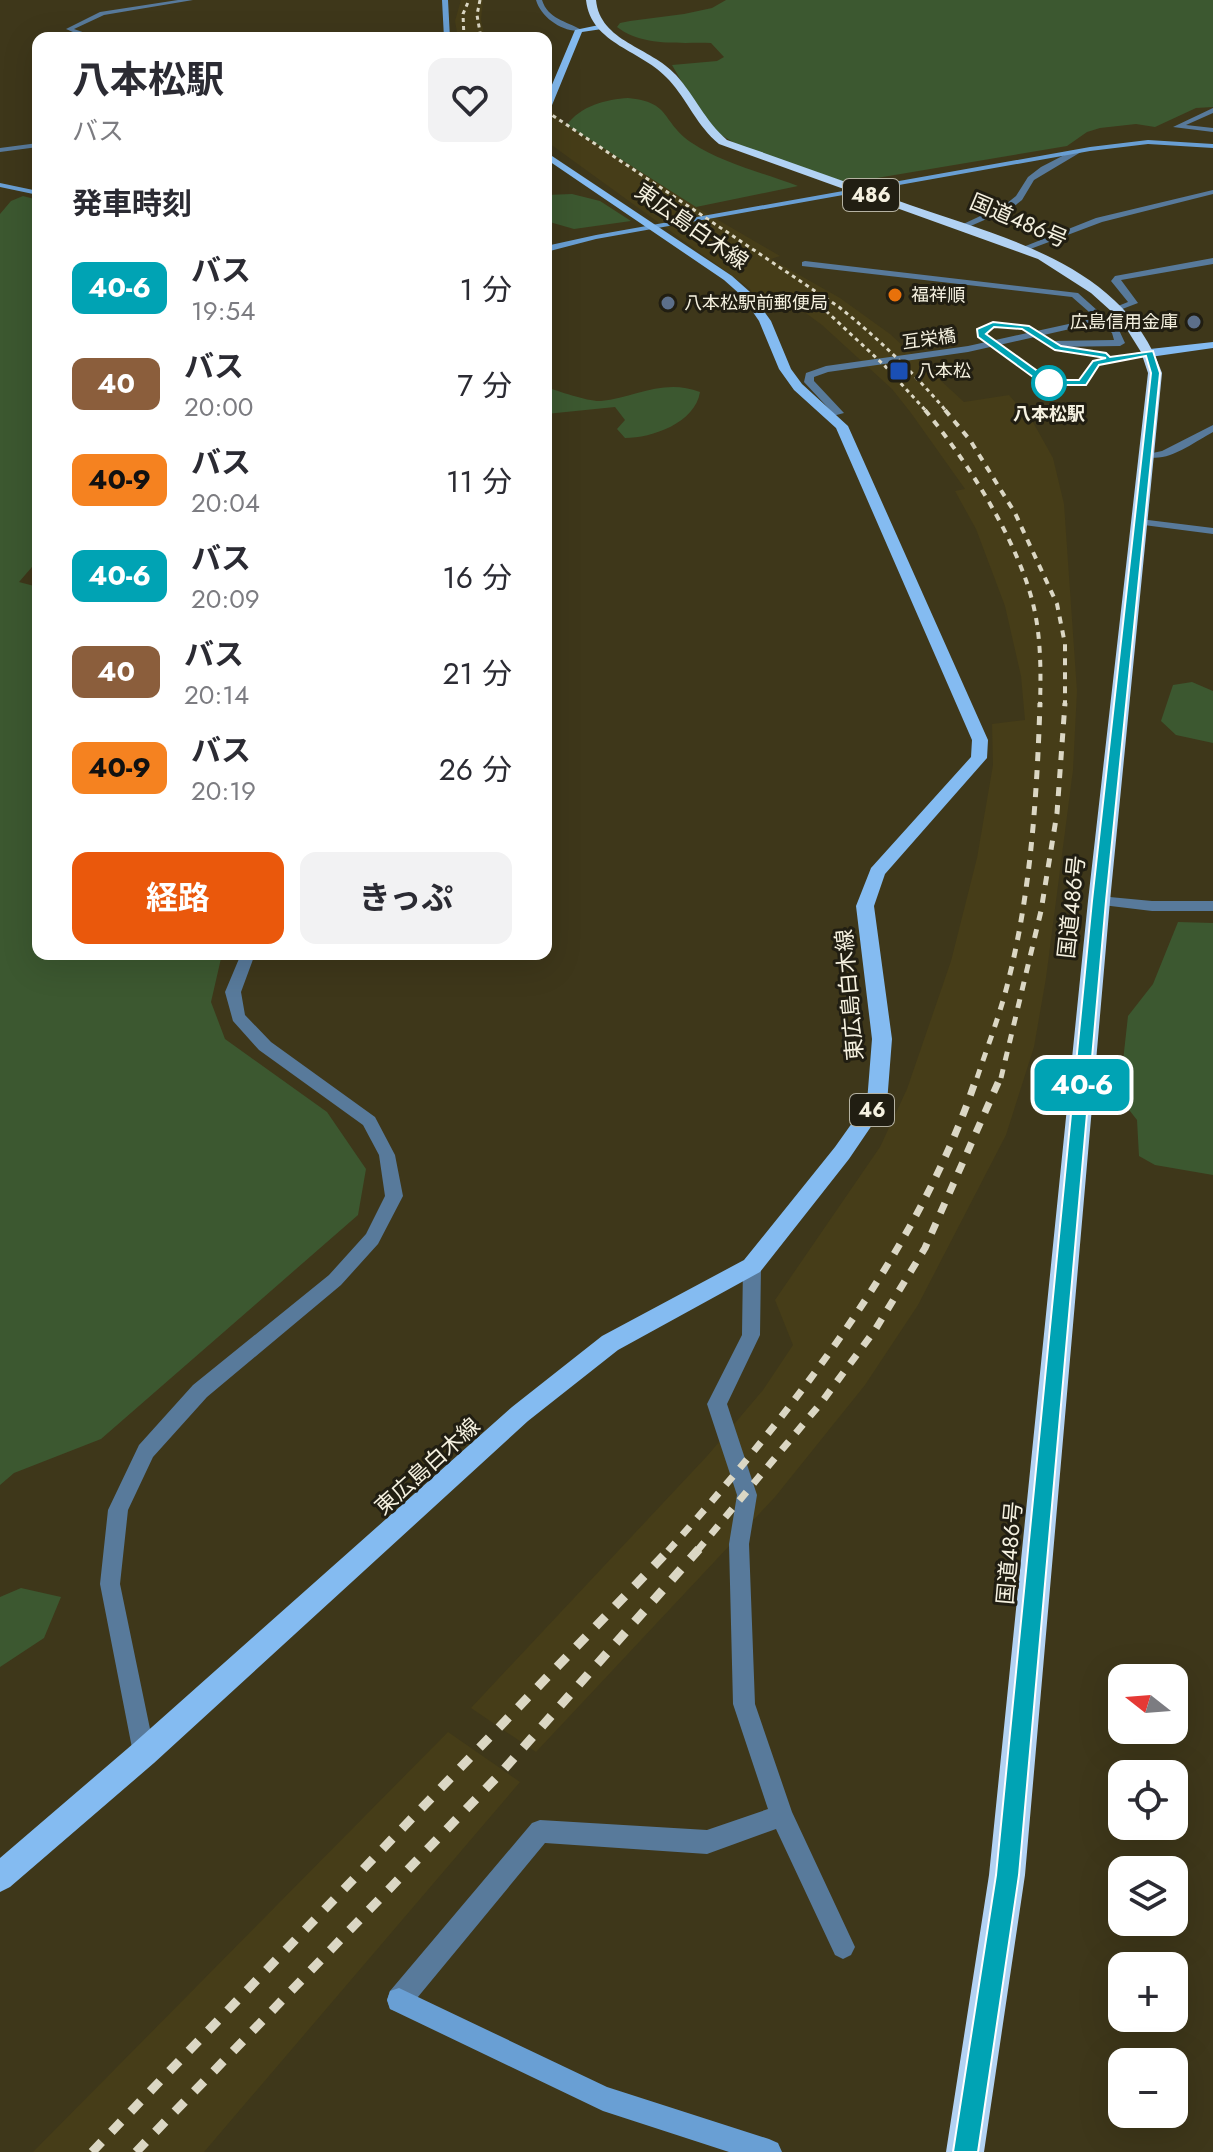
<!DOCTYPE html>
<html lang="ja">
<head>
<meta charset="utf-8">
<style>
	body { margin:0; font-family:Jost,"Noto Sans JP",sans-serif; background:#f2f2f3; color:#2b2b33; height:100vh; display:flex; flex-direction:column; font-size:30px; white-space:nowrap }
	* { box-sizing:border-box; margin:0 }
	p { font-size:26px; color:#7c7c81 }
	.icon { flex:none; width:44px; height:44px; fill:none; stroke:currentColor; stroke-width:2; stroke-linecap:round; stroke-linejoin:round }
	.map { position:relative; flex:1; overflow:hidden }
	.sheet { position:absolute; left:32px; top:32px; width:520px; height:928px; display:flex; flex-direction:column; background:#fff; border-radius:16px; box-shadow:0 8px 32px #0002 }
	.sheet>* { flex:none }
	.badge { padding:0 16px; border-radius:12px; font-size:28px; line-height:52px }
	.needle { width:52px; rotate:287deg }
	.tools { position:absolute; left:1108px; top:1664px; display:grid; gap:16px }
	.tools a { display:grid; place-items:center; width:80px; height:80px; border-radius:16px; background:#fff; box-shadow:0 8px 32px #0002; font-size:40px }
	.map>.badge { position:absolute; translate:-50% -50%; box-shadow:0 0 0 4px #fff }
	h2 { padding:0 40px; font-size:30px; line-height:72px }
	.round { display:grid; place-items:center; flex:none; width:84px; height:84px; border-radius:16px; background:#f2f2f3 }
	.summary { display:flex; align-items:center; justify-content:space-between; height:136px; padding:0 40px }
	h1 { font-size:38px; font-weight:700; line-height:60px }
	.cta { display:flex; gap:16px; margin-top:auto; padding:16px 40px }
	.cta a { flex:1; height:92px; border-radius:16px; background:#ea580c; color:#fff; font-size:32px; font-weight:700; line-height:92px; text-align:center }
	.cta a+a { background:#f2f2f3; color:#2b2b33 }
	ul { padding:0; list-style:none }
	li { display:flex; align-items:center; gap:24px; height:96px; padding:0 40px }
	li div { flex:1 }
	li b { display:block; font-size:30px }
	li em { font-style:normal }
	li .badge { min-width:88px; font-weight:700; text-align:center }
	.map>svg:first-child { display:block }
	.built { fill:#463d18 }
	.green { fill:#3c5830 }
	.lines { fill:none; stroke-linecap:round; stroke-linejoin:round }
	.street { fill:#587a9b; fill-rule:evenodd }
	.secondary { fill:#699fd4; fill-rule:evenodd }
	.primary { fill:#84bbf1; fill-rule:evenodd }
	.highway { fill:#b2d2f3; fill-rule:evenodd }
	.rail-far4 { stroke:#dbd7c4; stroke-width:3; stroke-dasharray:4 4; stroke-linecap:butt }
	.rail-far3 { stroke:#dbd7c4; stroke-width:4; stroke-dasharray:7 7; stroke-linecap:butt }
	.rail-far2 { stroke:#dbd7c4; stroke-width:5; stroke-dasharray:9 9; stroke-linecap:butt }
	.rail-far1 { stroke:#dbd7c4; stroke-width:7; stroke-dasharray:11 11; stroke-linecap:butt }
	.rail { stroke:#dbd7c4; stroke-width:9; stroke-dasharray:14 14; stroke-linecap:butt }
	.line { fill:#00a3b4; stroke:#fff; stroke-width:2; fill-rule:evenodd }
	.food-dot { fill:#e8710a; stroke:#211e12; stroke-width:3 }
	.service-dot { fill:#5c6f8a; stroke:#211e12; stroke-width:3 }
	.transit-dot { fill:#1a4fb4; stroke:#211e12; stroke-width:3 }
	.stop-dot { fill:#fff; stroke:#00a3b4; stroke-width:4 }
	.labels { text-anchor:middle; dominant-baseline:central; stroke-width:6; stroke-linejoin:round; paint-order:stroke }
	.far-poi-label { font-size:18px; fill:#f5f1e0; stroke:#211e12; text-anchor:start }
	.far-street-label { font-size:18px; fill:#f5f1e0; stroke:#211e12 }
	.far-stop-label { font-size:18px; font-weight:bold; fill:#f5f1e0; stroke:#211e12 }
	.shield { fill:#211e12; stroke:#b5b2a2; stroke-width:2 }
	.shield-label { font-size:20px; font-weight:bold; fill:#f5f1e0 }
	.street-label { font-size:22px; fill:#f5f1e0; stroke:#211e12 }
</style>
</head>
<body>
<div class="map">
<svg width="1213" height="2152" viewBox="0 0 1213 2152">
	<rect width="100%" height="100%" fill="#3e371a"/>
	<!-- built -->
	<path class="built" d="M 461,0 L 483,0 L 481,20 L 485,38 L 458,38 L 455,21 Z
		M 546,107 L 567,125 L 696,207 L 780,256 L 771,259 L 840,298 L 890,334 L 964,402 L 1009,395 L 1034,424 L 1053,458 L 1064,504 L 1077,691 L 1073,770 L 1046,978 L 1034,1047 L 1006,1135 L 918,1305 L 865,1385 L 775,1497 L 536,1752 L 471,1708 L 708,1455 L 763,1390 L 793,1345 L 775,1300 L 880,1147 L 907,1089 L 951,961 L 977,858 L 993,765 L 992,724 L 1025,720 L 1021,676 L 1005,606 L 976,529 L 955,491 L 965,489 L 911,413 L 892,389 L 822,325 L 792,303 L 765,308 L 749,288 L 546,141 Z
		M 448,1732 L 520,1782 L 204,2152 L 33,2152 Z"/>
	<!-- green -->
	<path class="green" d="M 726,0 L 1213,0 L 1213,107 L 1196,108 L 1155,127 L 1136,124 L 1100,128 L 1087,132 L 1067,146 L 847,183 L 738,145 L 721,135 L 706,124 L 672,65 L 717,61 L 724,57 L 711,43 C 680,42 643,47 617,27 L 620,23 L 630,21 L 684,14 L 712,8 Z
		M 628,98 C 672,102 660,121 692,143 C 722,163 764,173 798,186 L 696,207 L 567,125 C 580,106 607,99 628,98 Z
		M 572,194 L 600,201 L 631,221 L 574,229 L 546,221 L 546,195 Z
		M 23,196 L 38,200 L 38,560 L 19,582 L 38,587 L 38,954 L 222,954 L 211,1002 L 225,1039 L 327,1112 L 366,1169 L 358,1215 L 101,1439 L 14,1473 L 0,1485 L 0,214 L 11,201 Z
		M 546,387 C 558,391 589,402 601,401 C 635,398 663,378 700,392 C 695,423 652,438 625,438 L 617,429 L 625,420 L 615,407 L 546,414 Z
		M 1192,682 L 1213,691 L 1213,743 L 1176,735 L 1161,721 L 1173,685 Z
		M 1178,922 L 1213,923 L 1213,1175 L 1155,1165 L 1139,1156 L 1137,1120 L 1119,1097 L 1128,1016 L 1153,984 Z
		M 21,1588 L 61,1597 L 44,1638 L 0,1667 L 0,1597 Z"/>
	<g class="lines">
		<!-- street -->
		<path class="street" d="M 178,0 L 193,0 L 104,15 L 74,29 L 88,34 L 87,38 L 80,38 L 82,36 L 66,29 L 100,12 Z
			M 536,0 L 542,0 C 548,19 566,21 582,30 C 565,34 541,18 536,0 Z
			M 1213,108 L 1213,113 L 1186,125 L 1213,128 L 1213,132 L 1173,127 Z
			M 38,143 L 38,147 L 0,152 L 0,148 Z
			M 1074,150 L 1081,152 L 1034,180 L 1022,200 L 1012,208 L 966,228 L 959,226 L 1006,204 L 1016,196 L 1028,177 L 1041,167 Z
			M 1213,190 L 1213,194 L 1102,222 L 1025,251 L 1018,249 L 1096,218 Z
			M 1213,258 L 1213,264 L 1121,280 L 1138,303 L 1117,311 L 1113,308 L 1128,302 L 1111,281 L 1115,276 Z
			M 805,261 L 1078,293 L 1119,330 L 1125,343 L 1120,346 L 1053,347 L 1048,344 L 1053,341 L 1114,340 L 1112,333 L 1101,322 L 968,352 L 828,372 L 814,377 L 814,381 L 844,413 L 829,417 L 828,415 L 832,412 L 804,382 L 806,373 L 826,366 L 968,346 L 1096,318 L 1072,297 L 802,266 L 802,262 Z
			M 1213,425 L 1213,432 C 1194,442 1164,466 1143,455 L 1162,451 Z
			M 1140,519 L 1213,528 L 1213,534 L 1136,524 L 1135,522 Z
			M 1099,896 L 1152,901 L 1213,901 L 1213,911 L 1152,911 L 1094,904 L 1092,901 L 1094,898 Z
			M 241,954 L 255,954 L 241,992 L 245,1015 L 271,1042 L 375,1117 L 395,1155 L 403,1196 L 378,1244 L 341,1285 L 207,1397 L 153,1457 L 128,1510 L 120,1584 L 155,1753 L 152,1761 L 144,1764 L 136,1761 L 133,1753 L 100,1584 L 108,1510 L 139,1445 L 193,1385 L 329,1275 L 366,1234 L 385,1196 L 379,1155 L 363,1125 L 259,1050 L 233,1021 L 225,992 Z
			M 752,1259 L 758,1261 L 761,1266 L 760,1335 L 727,1404 L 757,1495 L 749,1544 L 755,1704 L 792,1812 L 855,1947 L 851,1955 L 843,1959 L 835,1955 L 776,1829 L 707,1854 L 545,1843 L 408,2009 L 399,2012 L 390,2009 L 387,2000 L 390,1991 L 532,1823 L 540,1820 L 707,1830 L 768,1809 L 733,1704 L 729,1544 L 737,1495 L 707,1404 L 742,1335 L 743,1266 L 746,1261 Z"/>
		<!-- secondary -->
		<path class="secondary" d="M 442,0 L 448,0 L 450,38 L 444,38 Z
			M 1148,140 L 1213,144 L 1213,148 L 1148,144 L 1090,151 L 596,239 L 546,252 L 546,246 L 596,235 L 1090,147 Z
			M 0,183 L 38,191 L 38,195 L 0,187 Z
			M 1150,350 L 1153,351 L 1153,355 L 1121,360 L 1116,357 Z
			M 399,1988 L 607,2087 L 769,2139 L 778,2143 L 782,2152 L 729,2152 L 603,2111 L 390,2009 L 387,2000 L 390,1991 Z"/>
		<!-- primary -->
		<path class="primary" d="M 599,25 L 602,29 L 582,32 L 550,110 L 546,113 L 546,99 L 575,30 Z
			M 546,152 L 732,276 L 750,292 L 771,321 L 791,369 L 802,384 L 848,426 L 988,740 L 987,758 L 885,874 L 874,906 L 892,1039 L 887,1103 L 849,1159 L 760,1272 L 618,1350 L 528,1421 L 154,1763 L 10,1887 L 0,1892 L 0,1858 L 134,1743 L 512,1407 L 602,1336 L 744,1260 L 835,1147 L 867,1102 L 872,1039 L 856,906 L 871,868 L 971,757 L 972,740 L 836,428 L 794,390 L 779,369 L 759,321 L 742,296 L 724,280 L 546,159 Z
			M 1213,342 L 1213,348 L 1150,357 L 1144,353 L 1150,349 Z"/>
		<!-- highway -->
		<path class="highway" d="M 586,0 L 596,0 C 600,42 651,47 676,75 C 695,96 705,121 727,140 C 788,161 849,183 910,205 C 1007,239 1124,265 1162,373 L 1110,901 L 1025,1875 L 984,2152 L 946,2152 L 989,1875 L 1088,901 L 1148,373 L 1141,352 L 1121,320 L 1091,293 L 1038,259 L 719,144 C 697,126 688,101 669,80 C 643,50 591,45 586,0 Z"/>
		<!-- rail-far4 -->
		<path class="rail-far4" d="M 480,0 L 477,15 L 481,38
			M 464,38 L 463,14 L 469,0
			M 546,111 L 839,307 C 879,339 914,373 947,412
			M 826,311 L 884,365 L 927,412"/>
		<!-- rail-far3 -->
		<path class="rail-far3" d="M 925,410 C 968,462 1019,542 1034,608 C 1041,639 1041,673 1040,705
			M 945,410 L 970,440 L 1015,513 L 1057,604 L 1065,644 L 1065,705"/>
		<!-- rail-far2 -->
		<path class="rail-far2" d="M 977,1078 C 988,1045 1001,1012 1009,978 C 1031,890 1037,794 1040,703
			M 1001,1078 L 1041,911 L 1057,813 L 1065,703"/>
		<!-- rail-far1 -->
		<path class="rail-far1" d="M 668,1551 C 789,1416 920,1250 977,1076
			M 697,1551 L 821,1403 L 875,1330 L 925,1248 L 1001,1076"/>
		<!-- rail -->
		<path class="rail" d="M 92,2152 L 670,1549
			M 136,2152 L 498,1776 L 699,1549"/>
	</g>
	<!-- line -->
	<path class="line" d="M 993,322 L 1029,326 L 1061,346 L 1106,353 L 1110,357 L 1153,351 L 1160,373 L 1106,901 L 1019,1875 L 978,2152 L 953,2152 L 996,1875 L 1092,901 L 1151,373 L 1146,356 L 1099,365 L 1086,385 L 1044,385 L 978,337 L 977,329 ZM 994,327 L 1022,329 L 1055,350 L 1106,358 L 1093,361 L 1079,380 L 1050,380 L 986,334 Z"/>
	<!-- markers -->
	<circle class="food-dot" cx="895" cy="295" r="8"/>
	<g class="service-dot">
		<circle cx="668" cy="303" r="8"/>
		<circle cx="1194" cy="322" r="8"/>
	</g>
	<rect class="transit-dot" x="889" y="361" width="20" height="20" rx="4"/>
	<circle class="stop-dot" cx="1049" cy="383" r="16"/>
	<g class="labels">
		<!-- far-poi labels -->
		<g class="far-poi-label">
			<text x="911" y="295">福祥順</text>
			<text x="684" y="303">八本松駅前郵便局</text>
			<text x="1178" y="322" text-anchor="end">広島信用金庫</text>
			<text x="917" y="371">八本松</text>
		</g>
		<!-- far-street labels -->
		<g class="far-street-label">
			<text transform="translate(929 339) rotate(-8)">互栄橋</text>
		</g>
		<!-- far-stop labels -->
		<g class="far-stop-label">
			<text x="1049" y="414">八本松駅</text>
		</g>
		<!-- shield labels -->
		<g class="shield">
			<rect x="843" y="179" width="56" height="32" rx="6"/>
			<rect x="850" y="1094" width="44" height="32" rx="6"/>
		</g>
		<g class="shield-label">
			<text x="871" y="195">486</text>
			<text x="872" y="1110">46</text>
		</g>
		<!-- street labels -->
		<g class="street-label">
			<text transform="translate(1019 220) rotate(23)">国道486号</text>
			<text transform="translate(692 226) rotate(35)">東広島白木線</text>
			<text transform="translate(1071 907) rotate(-84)">国道486号</text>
			<text transform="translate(849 995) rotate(-95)">東広島白木線</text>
			<text transform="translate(427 1466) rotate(-42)">東広島白木線</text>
			<text transform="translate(1009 1553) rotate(-85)">国道486号</text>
		</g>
	</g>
</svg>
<div class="tools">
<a><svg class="needle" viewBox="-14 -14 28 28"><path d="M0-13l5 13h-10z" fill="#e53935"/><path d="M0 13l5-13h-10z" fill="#7c7c81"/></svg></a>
<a><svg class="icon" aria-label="locate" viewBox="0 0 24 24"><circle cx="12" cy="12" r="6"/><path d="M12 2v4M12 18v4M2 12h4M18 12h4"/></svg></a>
<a><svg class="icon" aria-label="layers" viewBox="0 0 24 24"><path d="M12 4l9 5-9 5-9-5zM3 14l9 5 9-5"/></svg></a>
<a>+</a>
<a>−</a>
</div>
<b class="badge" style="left:1082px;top:1085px;background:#00a3b4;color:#fff">40-6</b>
<section class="sheet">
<div class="summary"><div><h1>八本松駅</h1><p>バス</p></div><a class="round"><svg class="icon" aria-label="heart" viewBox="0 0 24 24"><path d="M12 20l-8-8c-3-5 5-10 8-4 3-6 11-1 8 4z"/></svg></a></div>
<h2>発車時刻</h2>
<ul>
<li><span class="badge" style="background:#00a3b4;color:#fff">40-6</span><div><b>バス</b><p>19:54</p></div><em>1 分</em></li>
<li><span class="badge" style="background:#8b5e3c;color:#fff">40</span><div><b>バス</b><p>20:00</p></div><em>7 分</em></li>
<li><span class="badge" style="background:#f58220;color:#111">40-9</span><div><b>バス</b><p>20:04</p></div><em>11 分</em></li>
<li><span class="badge" style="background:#00a3b4;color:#fff">40-6</span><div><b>バス</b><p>20:09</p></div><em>16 分</em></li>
<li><span class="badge" style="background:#8b5e3c;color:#fff">40</span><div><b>バス</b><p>20:14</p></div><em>21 分</em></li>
<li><span class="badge" style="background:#f58220;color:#111">40-9</span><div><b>バス</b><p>20:19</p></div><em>26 分</em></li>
</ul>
<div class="cta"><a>経路</a><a>きっぷ</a></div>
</section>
</div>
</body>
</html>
